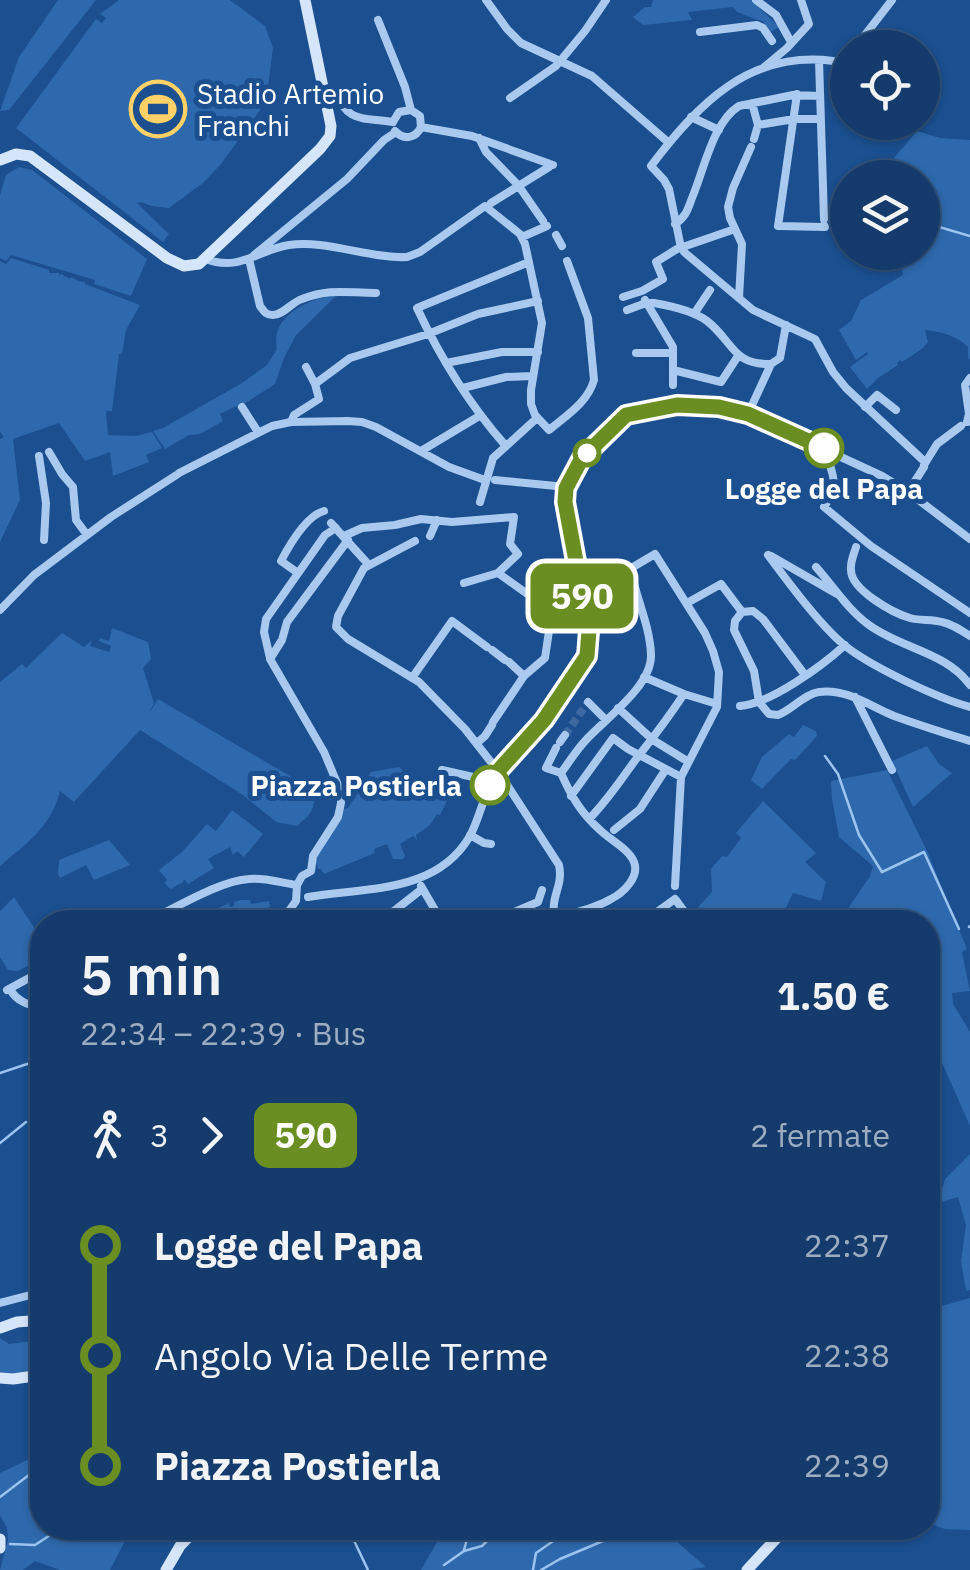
<!DOCTYPE html>
<html lang="it">
<head>
<meta charset="utf-8">
<style>
	body { margin:0; font-family:"IBM Plex Sans",sans-serif; background:#1d4271; color:#f1f3f6; height:100vh; display:flex; flex-direction:column; font-size:38px; white-space:nowrap }
	* { box-sizing:border-box; margin:0 }
	p { font-size:32px; color:#9dadc1 }
	.icon { flex:none; width:55px; height:55px; fill:none; stroke:currentColor; stroke-width:2; stroke-linecap:round; stroke-linejoin:round }
	.map { position:relative; flex:1; overflow:hidden }
	.side { position:absolute; left:30px; top:910px; width:910px; height:630px; display:flex; flex-direction:column; background:#143b6b; border-radius:40px; box-shadow:0 2px 8px #0004,0 0 0 2px #33557e }
	.side>* { flex:none }
	.badge { padding:0 20px; border-radius:15px; font-size:35px; line-height:65px }
	.fabs { position:absolute; left:830px; top:30px; display:grid; gap:20px }
	.fabs a { display:grid; place-items:center; width:110px; height:110px; border-radius:50%; background:#143b6b; box-shadow:0 2px 8px #0004,0 0 0 2px #33557e; font-size:50px }
	.map>.badge { position:absolute; translate:-50% -50%; box-shadow:0 0 0 5px #fff }
	.legs { display:flex; align-items:center; gap:15px; height:110px; padding:0 50px; font-size:32px }
	.legs p { margin-inline-start:auto }
	.summary { display:flex; align-items:center; justify-content:space-between; height:170px; padding:0 50px }
	h1 { font-size:55px; font-weight:600; line-height:75px }
	ul { padding:0 50px; list-style:none }
	li { display:flex; align-items:center; gap:35px; height:110px; font-size:38px }
	li i { display:grid; place-items:center; width:15px; height:100%; margin:0 12px; background:currentColor }
	li i::after { content:''; width:25px; height:25px; margin:-12px; border:8px solid; border-radius:50%; background:#143b6b }
	li p { margin-inline-start:auto }
	li:first-child i { background:linear-gradient(#0000 50%,currentColor 0) }
	li:last-child i { background:linear-gradient(currentColor 50%,#0000 0) }
	.map>svg:first-child { display:block }
	.green { fill:#2e69ad }
	.lines { fill:none; stroke-linecap:round; stroke-linejoin:round }
	.stream { stroke:#9cc4f0; stroke-width:2.5 }
	.street-tunnel { stroke:#3d69a0; stroke-width:8; stroke-dasharray:8 4; stroke-linecap:butt }
	.street { stroke:#a9c9ee; stroke-width:8 }
	.secondary { stroke:#d6e6fa; stroke-width:11 }
	.line-1-casing { stroke:#fff; stroke-width:22 }
	.line-1 { stroke:#6b8e23; stroke-width:15 }
	.stop-1-dot { fill:#fff; stroke:#6b8e23; stroke-width:5 }
	.labels { text-anchor:middle; dominant-baseline:central; stroke-width:10; stroke-linejoin:round; paint-order:stroke }
	.poi-label { font-size:28px; fill:#fff; stroke:#1b4f8f; text-anchor:start }
	.stop-label { font-size:28px; font-weight:bold; fill:#fff; stroke:#1b4f8f }
</style>
</head>
<body>
<div class="map">
<svg width="970" height="1570" viewBox="0 0 970 1570">
	<rect width="100%" height="100%" fill="#1b4f8f"/>
	<!-- green -->
	<path class="green" d="M 58,0 L 96,0 L 9,110 L 0,111 L 19,57 Z
		M 119,0 L 230,0 L 265,26 L 273,48 L 266,102 L 221,164 L 203,183 L 169,208 L 151,206 L 141,202 L 137,203 L 169,234 L 163,242 L 16,128 L 96,19 L 102,23 L 106,18 L 100,14 Z
		M 653,0 L 751,0 L 779,27 L 768,33 L 764,27 L 764,22 L 737,12 L 733,7 L 688,12 L 692,20 L 643,25 L 633,17 L 645,7 L 651,7 Z
		M 917,131 L 940,138 L 970,140 L 970,360 L 968,357 L 968,347 C 956,335 941,332 925,330 L 928,342 L 923,348 L 902,362 L 900,360 L 897,363 L 898,365 L 878,378 L 867,389 L 850,367 L 868,354 L 867,352 L 856,360 L 839,330 L 851,321 L 861,300 L 903,275 L 898,257 L 905,255 L 905,253 L 922,252 L 922,178 L 890,177 L 888,165 Z
		M 19,167 L 32,170 L 147,259 L 131,296 L 94,284 L 95,280 L 11,255 L 6,261 L 0,258 L 0,195 L 6,175 Z
		M 11,258 L 49,270 L 49,273 L 59,273 L 59,276 L 61,274 L 70,279 L 71,277 L 78,281 L 85,282 L 85,284 L 140,305 L 126,330 L 122,354 L 119,354 L 112,411 L 106,411 L 108,435 L 135,436 L 152,432 L 162,448 L 146,455 L 149,462 L 113,476 L 110,452 L 85,461 L 59,423 L 13,439 L 20,500 L 0,542 L 0,439 L 4,437 L 0,432 L 0,261 L 6,264 Z
		M 340,292 L 296,335 L 284,358 L 275,384 L 238,408 L 236,406 L 220,414 L 223,421 L 200,434 L 189,435 L 165,449 L 153,431 L 163,428 L 242,383 L 267,365 L 277,349 C 269,314 312,299 340,292 Z
		M 112,628 L 148,642 L 151,659 L 143,668 L 154,703 L 148,715 L 158,699 L 314,790 C 315,810 312,813 297,826 L 276,822 L 243,795 L 140,730 L 74,802 L 60,791 C 51,827 27,843 0,866 L 0,682 L 22,664 L 26,668 L 62,633 L 84,647 L 92,640 L 90,646 L 109,652 L 111,646 L 99,641 L 100,638 L 109,641 Z
		M 803,725 L 816,731 L 817,736 L 795,760 L 791,759 L 762,789 L 751,780 L 762,757 L 789,734 L 794,737 Z
		M 927,746 L 939,764 L 952,773 L 913,807 L 892,761 Z
		M 399,767 L 416,784 L 424,782 L 425,791 L 435,792 L 436,790 L 450,795 L 440,815 L 437,814 L 430,825 L 416,835 L 417,840 L 413,836 L 400,844 L 405,856 L 403,859 L 393,859 L 387,844 L 374,849 L 375,853 L 324,874 L 321,869 L 318,869 L 315,858 L 343,809 L 348,808 L 371,772 Z
		M 887,770 L 927,851 L 967,949 L 962,952 L 970,991 L 952,993 L 953,1004 L 970,1032 L 970,1126 L 928,1031 L 928,922 L 847,922 L 841,919 L 870,876 L 873,866 L 839,837 L 832,799 L 831,781 Z
		M 763,801 L 816,853 L 805,862 L 826,882 L 821,901 L 793,893 L 779,922 L 712,922 L 698,907 L 712,892 L 711,869 L 722,856 L 727,857 L 741,838 L 736,833 Z
		M 232,810 L 263,834 L 244,857 L 237,851 L 233,855 L 230,847 L 208,859 L 214,868 L 188,884 L 184,879 L 183,882 L 171,889 L 164,883 L 167,880 L 159,870 L 182,852 L 207,824 L 216,831 Z
		M 109,840 L 130,865 L 94,880 L 86,865 L 60,878 L 58,874 L 59,860 Z
		M 14,897 L 42,940 L 42,958 L 18,971 L 8,970 L 0,957 L 0,911 Z
		M 241,900 L 250,900 L 251,904 L 269,901 L 270,906 L 260,918 L 251,913 L 244,922 L 185,922 L 192,919 L 195,922 L 197,920 L 196,918 L 229,903 L 230,907 L 234,906 L 234,902 Z
		M 970,1154 L 970,1290 L 966,1291 L 961,1261 L 966,1225 L 958,1197 L 938,1203 L 945,1179 Z
		M 970,1298 L 970,1530 L 945,1529 L 928,1523 L 928,1310 Z
		M 0,1338 L 9,1344 L 42,1340 L 42,1370 L 21,1374 L 0,1374 Z
		M 42,1453 L 42,1528 L 130,1528 L 128,1535 L 110,1570 L 60,1570 L 35,1561 L 23,1570 L 0,1570 L 8,1540 L 7,1528 L 0,1515 L 0,1473 Z
		M 445,1528 L 661,1528 L 706,1567 L 690,1570 L 421,1570 Z"/>
	<g class="lines">
		<!-- stream -->
		<path class="stream" d="M 922,222 L 970,236
			M 825,756 L 838,774 L 859,835 L 882,872 L 924,852 L 959,929
			M 969,927 L 970,926
			M 0,1073 L 42,1059
			M 0,1143 L 26,1122
			M 0,1497 L 42,1465
			M 348,1528 L 368,1570
			M 10,1544 L 35,1545 L 61,1528
			M 464,1550 L 470,1528
			M 444,1565 L 464,1551 L 482,1546 L 500,1528
			M 533,1570 L 536,1553 L 572,1528
			M 541,1570 L 560,1559 L 634,1528"/>
		<!-- street-tunnel -->
		<path class="street-tunnel" d="M 565,735 L 588,702"/>
		<!-- street -->
		<path class="street" d="M 486,0 L 507,29 L 521,43 L 592,76 L 669,143
			M 756,0 L 776,15 L 791,42
			M 378,20 L 405,87 L 411,110
			M 700,32 L 757,25 L 763,28 L 772,41
			M 855,48 L 892,0
			M 819,60 L 824,219
			M 833,61 C 749,50 697,105 651,166 L 664,180 L 669,189 L 680,243 L 684,252 L 753,310 L 815,339 L 833,372 L 846,388 L 925,462
			M 838,62 L 848,57
			M 763,68 L 787,48 L 809,24 L 801,0
			M 335,91 C 348,124 363,117 393,122
			M 797,94 L 778,226 L 825,227 L 824,225
			M 510,98 L 556,66 L 585,31 L 606,0
			M 752,103 L 758,125 L 754,139
			M 691,117 L 719,130
			M 393,122 L 399,112 L 411,110 L 420,116 L 421,127
			M 758,125 L 794,119 L 817,119
			M 421,127 L 472,136 L 553,165
			M 395,131 C 404,141 416,138 421,127
			M 479,138 L 486,152 L 518,185 L 543,221
			M 491,203 L 549,167
			M 675,224 C 686,217 688,209 692,198 C 704,170 713,122 739,106 L 793,95 L 820,96
			M 556,235 L 562,246
			M 522,237 L 547,226
			M 253,256 L 347,179 L 384,140 L 396,132
			M 205,259 C 241,272 257,250 289,245 C 324,239 371,259 407,257 L 420,252 L 485,206 L 520,234 L 525,244 L 542,323 L 531,390 L 531,404 L 535,415 L 549,430 C 567,415 588,402 594,380 L 588,318 L 567,261
			M 249,259 L 260,306 C 264,311 265,315 273,315 C 283,315 292,302 302,299 C 331,288 346,293 376,293
			M 623,297 L 642,291 L 663,279 L 656,262 L 677,249 L 735,229
			M 739,298 L 742,244 L 730,218 L 728,207 L 733,188 L 751,147
			M 645,300 L 673,347 L 673,385
			M 627,310 L 646,303 L 654,303 C 671,306 694,311 707,321 C 733,341 732,365 771,364
			M 694,314 L 710,290
			M 786,325 L 780,358 L 771,364 L 748,414 L 882,476 L 908,492 L 970,539
			M 636,353 L 673,353
			M 446,363 L 502,352 L 538,352
			M 306,367 L 315,384
			M 673,370 L 721,382 L 738,356
			M 463,388 L 506,377 L 533,376
			M 242,407 L 258,432
			M 865,407 L 877,395 L 896,410
			M 291,422 L 294,415 L 319,399 L 315,384 L 350,358 L 428,334 L 478,314 L 538,301
			M 967,422 L 969,414 L 965,385 L 970,378
			M 505,445 C 469,404 440,357 417,308 L 529,262
			M 824,448 C 832,473 841,484 824,507 L 871,546 L 970,613
			M 421,451 L 481,415
			M 49,452 L 62,474 L 73,487 L 76,520 L 87,535
			M 39,456 L 46,503 L 44,540
			M 924,465 L 937,444 L 961,426
			M 179,473 L 272,426 L 291,422 L 348,421 L 362,422 L 376,427 L 449,467 L 482,479
			M 495,480 L 566,487
			M 908,492 L 924,467
			M 480,502 L 493,458 L 537,418
			M 331,523 L 368,564
			M 344,536 L 362,528 L 395,525 L 421,519 L 452,522 L 514,517 L 510,544 L 518,554 L 498,573 L 464,583
			M 430,536 L 437,520
			M 415,541 L 364,568 L 338,616 L 336,627 L 348,639 L 419,682 L 465,729 L 498,771 L 559,865 C 564,888 548,897 556,922
			M 856,547 C 854,554 850,562 851,570 C 851,590 893,613 910,618 C 921,621 931,619 942,622 C 952,624 961,630 970,636
			M 768,555 C 788,582 819,624 844,645 C 870,666 937,698 970,707
			M 771,556 L 837,594
			M 816,567 C 833,586 848,610 869,625 C 902,649 946,652 970,685
			M 298,573 L 281,561 C 290,544 306,516 324,511
			M 687,603 L 721,584 L 742,612 L 753,611 L 763,619 L 805,675
			M 0,610 L 34,575 L 111,517 L 178,474
			M 742,612 L 735,621 L 734,630 L 754,671 L 759,702
			M 492,650 L 505,660
			M 270,658 L 264,632 L 266,619 L 325,535 L 336,528
			M 509,662 L 524,676
			M 644,677 L 684,694 L 717,704
			M 412,678 L 452,621 L 487,647
			M 855,697 L 892,770
			M 588,702 L 606,720
			M 759,702 L 769,714 L 778,715 C 792,710 804,694 819,692 C 846,688 870,706 894,716 C 919,725 944,733 970,741
			M 740,706 C 770,704 822,666 845,645
			M 618,708 L 653,740 L 687,761
			M 493,722 L 524,676 L 545,658 L 549,631 L 553,620 L 540,603 L 498,573
			M 560,742 L 565,735
			M 477,743 L 485,736 L 492,725
			M 556,748 L 546,768 L 561,773
			M 442,770 L 473,777 L 490,785
			M 561,773 C 569,762 576,751 585,741 C 605,719 652,686 651,655 C 650,625 636,599 631,570 L 633,567 L 655,554 L 705,633 L 713,651 L 719,672 L 717,707 L 681,777 L 675,886
			M 571,796 L 613,738 L 628,749 L 681,777
			M 589,819 C 609,799 623,776 640,754 C 656,734 670,715 684,694
			M 614,830 L 640,809 L 666,769
			M 470,835 L 484,843 L 491,844
			M 297,885 L 302,876 L 311,871 L 313,856 L 338,817 L 341,803 L 340,790 L 324,752 L 270,659 L 282,640 L 287,622 L 348,540
			M 421,886 L 435,910 L 447,922
			M 308,897 C 366,887 436,894 470,836 C 481,815 484,791 498,771
			M 675,899 L 692,922
			M 145,922 C 175,909 218,881 249,879 C 265,877 281,883 297,885
			M 281,922 L 296,901 L 297,885
			M 380,922 L 422,889
			M 490,922 L 538,902 L 542,890
			M 544,922 C 566,914 591,911 611,899 C 623,893 640,877 634,862 C 629,849 610,840 600,830 C 581,813 571,796 561,773
			M 643,922 L 675,899
			M 10,989 C 17,1002 29,1005 42,1008
			M 7,990 L 42,971
			M 0,1303 L 42,1292"/>
		<!-- secondary -->
		<path class="secondary" d="M 0,160 L 16,154 L 30,156 L 167,258 L 184,266 L 199,264 L 320,149 L 330,136 L 331,126 L 305,0
			M 0,1328 L 17,1322 L 42,1320
			M 0,1378 L 13,1379 L 42,1375
			M 0,1539 L 0,1548
			M 166,1570 L 180,1546 L 197,1528
			M 747,1570 L 786,1528"/>
	</g>
	<g class="lines">
		<!-- line-1 casing -->
		<g class="line-1-casing">
			<path id="line-1" d="M 490,785 L 498,771 L 544,720 L 587,656 L 589,631 L 565,502 L 566,488 L 582,458 L 626,415 L 677,405 L 719,407 L 748,414 L 824,448"/>
		</g>
		<!-- line-1 -->
		<use href="#line-1" class="line-1"/>
	</g>
	<!-- icons -->
	<defs>
		<g id="stadium-ring" transform="scale(2.875)"><circle r="9.5" fill="#1b4f8f" stroke="#ffd166" stroke-width="1.5"/><path d="M0-5a6.5 5 0 1 0 0 10a6.5 5 0 1 0 0-10ZM-3.5-1.8h7v3.6h-7Z" fill="#ffd166"/></g>
	</defs>
	<g fill-rule="evenodd">
		<use href="#stadium-ring" x="158" y="109"/>
	</g>
	<!-- markers -->
	<g class="stop-1-dot">
		<circle cx="824" cy="448" r="18"/>
		<circle cx="587" cy="453" r="12"/>
		<circle cx="490" cy="785" r="18"/>
	</g>
	<g class="labels">
		<!-- poi labels -->
		<g class="poi-label">
			<text x="197" y="93">Stadio Artemio<tspan x="197" dy="32">Franchi</tspan></text>
		</g>
		<!-- stop labels -->
		<g class="stop-label">
			<text x="824" y="488">Logge del Papa</text>
			<text x="462" y="785" text-anchor="end">Piazza Postierla</text>
		</g>
	</g>
</svg>
<div class="fabs">
<a><svg class="icon" aria-label="locate" viewBox="0 0 24 24"><circle cx="12" cy="12" r="6"/><path d="M12 2v4M12 18v4M2 12h4M18 12h4"/></svg></a>
<a><svg class="icon" aria-label="layers" viewBox="0 0 24 24"><path d="M12 4l9 5-9 5-9-5zM3 14l9 5 9-5"/></svg></a>
</div>
<b class="badge" style="left:582px;top:596px;background:#6b8e23;color:#fff">590</b>
<section class="side">
<div class="summary"><div><h1>5 min</h1><p>22:34 – 22:39 · Bus</p></div><b>1.50 €</b></div>
<div class="legs"><svg class="icon" aria-label="walk" viewBox="0 0 24 24"><circle cx="13" cy="4" r="2"/><path d="M13 8l-2 6 4 7M11 14l-3 7M7 12l3-4h3l4 4"/></svg>3<svg class="icon" aria-label="forward" viewBox="0 0 24 24"><path d="M9 5l7 7-7 7"/></svg><b class="badge" style="background:#6b8e23;color:#fff">590</b><p>2 fermate</p></div>
<ul>
<li><i style="color:#6b8e23"></i><b>Logge del Papa</b><p>22:37</p></li>
<li><i style="color:#6b8e23"></i><span>Angolo Via Delle Terme</span><p>22:38</p></li>
<li><i style="color:#6b8e23"></i><b>Piazza Postierla</b><p>22:39</p></li>
</ul>
</section>
</div>
</body>
</html>
